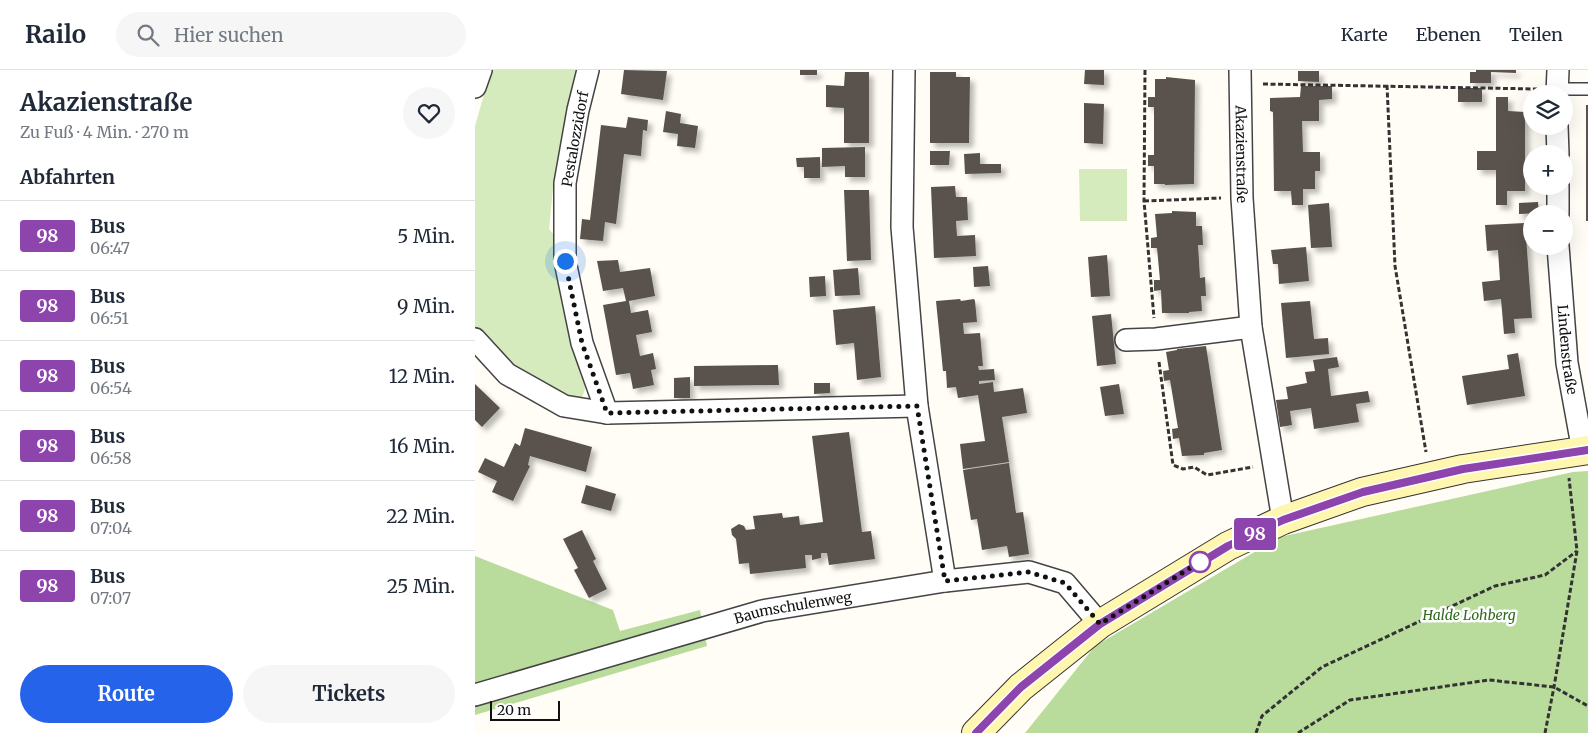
<!DOCTYPE html>
<html lang="de">
<head>
<meta charset="utf-8">
<style>
	body { margin:0; font-family:Merriweather,serif; background:#f6f6f7; color:#1f2937; height:100vh; display:flex; flex-direction:column; font-size:19px; white-space:nowrap }
	* { box-sizing:border-box; margin:0 }
	p { font-size:16px; color:#747a83 }
	.icon { flex:none; width:28px; height:28px; fill:none; stroke:currentColor; stroke-width:2; stroke-linecap:round; stroke-linejoin:round }
	.map { position:relative; flex:1; overflow:hidden }
	.details { display:flex; flex-direction:column; background:#fff; width:475px }
	.details>* { flex:none }
	.badge { padding:0 10px; border-radius:4px; font-size:18px; line-height:32px }
	.controls { position:absolute; left:1048px; top:15px; display:grid; gap:10px }
	.controls a { display:grid; place-items:center; width:50px; height:50px; border-radius:50%; background:#fff; box-shadow:0 5px 20px #0002; font-size:25px }
	.scale { position:absolute; left:15px; bottom:12px; width:70px; box-sizing:border-box; padding-left:5px; border:2px solid #111; border-top:0; font-size:14px; line-height:18px; white-space:nowrap; color:#111; -webkit-text-stroke:4px #fff; paint-order:stroke }
	.you { position:absolute; width:25px; height:25px; margin:-12px; border:4px solid #fff; border-radius:50%; background:#1a73e8; box-shadow:0 0 0 8px #1a73e833 }
	.map>.badge { position:absolute; translate:-50% -50%; box-shadow:0 0 0 2px #fff }
	h2 { padding:0 20px; font-size:19px; line-height:45px }
	.round { display:grid; place-items:center; flex:none; width:52px; height:52px; border-radius:26px; background:#f6f6f7 }
	.headline { display:flex; align-items:center; justify-content:space-between; height:85px; padding:0 20px }
	h1 { font-size:24px; font-weight:700; line-height:38px }
	.action { display:flex; gap:10px; margin-top:auto; padding:10px 20px }
	.action a { flex:1; height:58px; border-radius:30px; background:#2563eb; color:#fff; font-size:20px; font-weight:700; line-height:58px; text-align:center }
	.action a+a { background:#f6f6f7; color:#1f2937 }
	ul { padding:0; list-style:none }
	li { display:flex; align-items:center; gap:15px; height:70px; padding:0 20px; border-top:1px solid #e0e1e3 }
	li div { flex:1 }
	li b { display:block; font-size:19px }
	li em { font-style:normal }
	li .badge { min-width:55px; font-weight:700; text-align:center }
	header { display:flex; align-items:center; gap:30px; box-sizing:border-box; height:70px; padding:0 25px; background:#fff; border-bottom:1px solid #e0e1e3 }
	header strong { font-size:24px }
	nav { display:flex; gap:28px; margin-inline-start:auto; font-size:18px }
	.search { width:350px; height:45px; background:#f6f6f7; display:flex; align-items:center; gap:12px; box-sizing:border-box; padding:0 18px; border-radius:28px; color:#747a83; font-size:19px }
	main { display:flex; flex:1; min-height:0 }
	.map>svg:first-child { display:block }
	.green { fill:#d5ebbd }
	.forest { fill:#b9dc9c }
	.building { fill:#5a524d; filter:url(#shadow) }
	.lines { fill:none; stroke-linecap:round; stroke-linejoin:round }
	.service-casing { stroke:#444; stroke-width:14 }
	.minor-casing { stroke:#444; stroke-width:24 }
	.secondary-casing { stroke:#333; stroke-width:30 }
	.path { stroke:#333; stroke-width:3; stroke-dasharray:5 2.5; stroke-linecap:butt }
	.service { stroke:#fff; stroke-width:11 }
	.minor { stroke:#fff; stroke-width:21 }
	.secondary { stroke:#fff6b0; stroke-width:28 }
	.line-casing { stroke:#fff; stroke-width:11 }
	.line { stroke:#8e44ad; stroke-width:8 }
	.walk { stroke:#111; stroke-width:5; stroke-dasharray:0 9 }
	.stop-dot { fill:#fff; stroke:#8e44ad; stroke-width:2.5 }
	.labels { text-anchor:middle; dominant-baseline:central; stroke-width:5; stroke-linejoin:round; paint-order:stroke }
	.street-label { font-size:14px; fill:#111; stroke:#fff }
	.park-label { font-size:14px; font-style:italic; fill:#2f6b1f; stroke:#fff }
</style>
</head>
<body>
<header>
<strong>Railo</strong>
<div class="search"><svg class="icon" aria-label="search" viewBox="0 0 24 24"><circle cx="10" cy="10" r="6"/><path d="M15 15l6 6"/></svg>Hier suchen</div>
<nav><a>Karte</a><a>Ebenen</a><a>Teilen</a></nav>
</header>
<main>
<section class="details">
<div class="headline"><div><h1>Akazienstraße</h1><p>Zu Fuß · 4 Min. · 270 m</p></div><a class="round"><svg class="icon" aria-label="heart" viewBox="0 0 24 24"><path d="M12 20l-8-8c-3-5 5-10 8-4 3-6 11-1 8 4z"/></svg></a></div>
<h2>Abfahrten</h2>
<ul>
<li><span class="badge" style="background:#8e44ad;color:#fff">98</span><div><b>Bus</b><p>06:47</p></div><em>5 Min.</em></li>
<li><span class="badge" style="background:#8e44ad;color:#fff">98</span><div><b>Bus</b><p>06:51</p></div><em>9 Min.</em></li>
<li><span class="badge" style="background:#8e44ad;color:#fff">98</span><div><b>Bus</b><p>06:54</p></div><em>12 Min.</em></li>
<li><span class="badge" style="background:#8e44ad;color:#fff">98</span><div><b>Bus</b><p>06:58</p></div><em>16 Min.</em></li>
<li><span class="badge" style="background:#8e44ad;color:#fff">98</span><div><b>Bus</b><p>07:04</p></div><em>22 Min.</em></li>
<li><span class="badge" style="background:#8e44ad;color:#fff">98</span><div><b>Bus</b><p>07:07</p></div><em>25 Min.</em></li>
</ul>
<div class="action"><a>Route</a><a>Tickets</a></div>
</section>
<div class="map">
<svg width="1113" height="663" viewBox="0 0 1113 663">
	<defs>
		<filter id="shadow"><feDropShadow dx="4.5" dy="4.5" stdDeviation="2.5" flood-color="#0004"/></filter>
	</defs>
	<rect width="100%" height="100%" fill="#fffdf5"/>
	<!-- green -->
	<path class="green" d="M 16,0 L 107,0 L 87,110 L 78,118 L 74,159 L 82,168 L 110,319 L 107,328 L 103,332 L 42,300 L 0,260 L 0,56 Z
		M 604,99 L 652,99 L 652,151 L 605,151 Z"/>
	<!-- forest -->
	<path class="forest" d="M 1113,401 L 1113,663 L 550,663 L 620,576 L 805,467 L 1098,402 Z
		M 0,486 L 138,540 L 145,561 L 225,540 L 232,576 L 0,645 Z"/>
	<!-- building -->
	<path class="building" d="M 149,0 L 192,1 L 188,30 L 146,24 Z
		M 325,0 L 342,0 L 342,5 L 325,5 Z
		M 610,0 L 629,0 L 629,15 L 609,14 Z
		M 1001,0 L 1041,0 L 1041,3 L 1016,2 L 1016,13 L 995,13 L 995,2 L 1001,2 Z
		M 823,1 L 844,1 L 844,12 L 823,11 Z
		M 370,2 L 394,2 L 394,73 L 369,73 L 369,38 L 351,37 L 351,15 L 369,16 Z
		M 455,2 L 481,2 L 481,7 L 495,7 L 494,73 L 455,73 Z
		M 691,7 L 720,10 L 719,114 L 690,115 L 690,114 L 679,114 L 679,96 L 673,96 L 673,85 L 679,85 L 679,37 L 673,37 L 673,27 L 680,27 L 680,9 L 691,9 Z
		M 826,16 L 857,16 L 857,29 L 844,30 L 844,51 L 827,51 L 828,82 L 845,82 L 845,101 L 840,101 L 840,119 L 828,119 L 828,135 L 817,135 L 816,121 L 799,121 L 798,42 L 795,41 L 795,28 L 825,27 Z
		M 983,18 L 1007,18 L 1007,32 L 983,32 Z
		M 1021,27 L 1033,27 L 1033,41 L 1050,42 L 1050,121 L 1032,121 L 1032,135 L 1021,135 L 1021,100 L 1002,100 L 1002,81 L 1021,81 Z
		M 609,33 L 629,34 L 628,74 L 609,73 Z
		M 1111,35 L 1113,35 L 1113,151 L 1111,151 Z
		M 191,41 L 206,44 L 205,53 L 223,56 L 220,78 L 202,76 L 203,64 L 188,62 Z
		M 153,47 L 173,50 L 172,61 L 168,60 L 166,86 L 149,84 L 141,154 L 130,152 L 128,171 L 105,169 L 107,149 L 115,150 L 126,55 L 151,58 Z
		M 390,77 L 390,107 L 370,107 L 370,96 L 347,97 L 347,78 Z
		M 455,81 L 475,81 L 474,95 L 455,95 Z
		M 505,83 L 505,94 L 526,94 L 526,103 L 490,104 L 489,84 Z
		M 345,87 L 345,108 L 329,108 L 329,97 L 322,97 L 321,88 Z
		M 480,116 L 481,127 L 492,127 L 493,150 L 481,151 L 482,166 L 500,165 L 501,186 L 459,188 L 456,117 Z
		M 369,120 L 394,120 L 396,190 L 372,191 Z
		M 1063,132 L 1064,143 L 1044,144 L 1044,133 Z
		M 854,133 L 857,177 L 836,178 L 833,135 Z
		M 697,141 L 721,142 L 721,156 L 727,156 L 728,175 L 723,175 L 724,191 L 725,208 L 730,207 L 731,226 L 726,226 L 727,241 L 714,242 L 714,243 L 687,243 L 686,220 L 679,221 L 679,210 L 685,210 L 682,178 L 676,178 L 676,168 L 682,167 L 680,144 L 697,143 Z
		M 1050,153 L 1057,248 L 1039,249 L 1040,263 L 1029,264 L 1026,229 L 1009,231 L 1007,212 L 1025,210 L 1023,180 L 1012,181 L 1010,155 Z
		M 831,177 L 834,211 L 804,214 L 803,194 L 798,194 L 796,180 Z
		M 632,185 L 635,226 L 616,227 L 613,187 Z
		M 143,190 L 145,202 L 175,198 L 180,226 L 154,231 L 156,243 L 173,240 L 177,262 L 161,265 L 165,286 L 178,283 L 181,299 L 176,300 L 179,315 L 158,319 L 155,303 L 141,305 L 128,235 L 151,231 L 148,218 L 128,221 L 122,191 Z
		M 513,196 L 515,216 L 499,217 L 498,197 Z
		M 383,198 L 385,225 L 360,226 L 358,200 Z
		M 350,206 L 351,226 L 335,227 L 334,207 Z
		M 485,229 L 486,231 L 499,229 L 500,231 L 502,252 L 488,253 L 489,264 L 505,263 L 508,296 L 503,296 L 504,300 L 519,299 L 520,310 L 504,311 L 504,314 L 518,312 L 519,322 L 548,318 L 552,343 L 527,347 L 534,392 L 488,399 L 485,374 L 510,371 L 503,325 L 483,328 L 481,317 L 472,318 L 471,301 L 468,301 L 461,231 Z
		M 835,231 L 839,269 L 853,268 L 854,284 L 811,288 L 806,233 Z
		M 400,236 L 406,307 L 382,310 L 379,273 L 361,275 L 358,240 Z
		M 636,244 L 641,294 L 622,296 L 617,246 Z
		M 731,276 L 747,380 L 729,383 L 729,385 L 707,386 L 704,368 L 698,369 L 697,359 L 703,358 L 695,310 L 689,311 L 688,301 L 694,300 L 691,282 L 702,280 L 702,279 Z
		M 1043,283 L 1050,326 L 992,335 L 987,306 L 1034,299 L 1032,285 Z
		M 862,287 L 864,297 L 853,299 L 856,326 L 893,321 L 895,332 L 881,334 L 884,352 L 839,359 L 836,338 L 815,341 L 817,355 L 805,357 L 801,330 L 813,329 L 811,317 L 832,313 L 830,302 L 840,301 L 838,290 Z
		M 303,295 L 304,315 L 219,316 L 219,296 Z
		M 215,307 L 215,328 L 199,328 L 199,308 Z
		M 339,313 L 355,313 L 355,323 L 339,324 Z
		M 0,314 L 25,338 L 7,357 L 0,350 Z
		M 644,314 L 649,344 L 630,346 L 625,317 Z
		M 50,358 L 117,377 L 111,402 L 55,386 L 53,395 L 55,396 L 38,431 L 17,422 L 22,411 L 3,402 L 10,388 L 29,397 L 40,373 L 45,376 Z
		M 374,362 L 387,462 L 396,461 L 400,489 L 354,495 L 352,483 L 346,483 L 346,488 L 337,490 L 337,485 L 330,485 L 331,498 L 275,504 L 274,493 L 264,494 L 261,469 L 257,465 L 256,459 L 264,454 L 269,456 L 271,460 L 280,459 L 278,446 L 307,443 L 308,448 L 324,446 L 325,455 L 348,452 L 337,366 Z
		M 534,393 L 541,443 L 548,442 L 554,484 L 534,487 L 532,476 L 507,480 L 502,449 L 496,450 L 488,400 Z
		M 111,415 L 141,424 L 136,441 L 106,433 Z
		M 107,460 L 121,489 L 118,491 L 132,519 L 114,528 L 99,500 L 103,498 L 88,469 Z"/>
	<g class="lines">
		<!-- service casing -->
		<g class="service-casing">
			<path id="service" d="M 1082,19 L 1113,19"/>
		</g>
		<!-- minor casing -->
		<g class="minor-casing">
			<g id="minor">
				<path d="M 113,0 L 103,40 L 90,113 L 90,191 L 107,273 L 132,343"/>
				<path d="M 429,0 L 427,157 L 442,336 L 470,511"/>
				<path id="s1" d="M 765,0 L 767,128 L 776,257 L 808,450"/>
				<path d="M 0,17 L 6,0"/>
				<path d="M 1082,24 L 1083,0"/>
				<path d="M 1082,56 L 1083,84"/>
				<path d="M 1083,116 L 1083,144"/>
				<path id="s2" d="M 1083,176 L 1092,293 L 1108,381"/>
				<path d="M 0,269 L 32,304 L 89,336 L 132,343 L 442,336"/>
				<path d="M 651,270 L 681,269 L 776,257"/>
				<path id="s3" d="M 0,625 L 287,541 L 470,511 L 554,502 L 590,513 L 625,554"/>
			</g>
		</g>
		<!-- secondary casing -->
		<g class="secondary-casing">
			<path id="secondary" d="M 501,663 L 546,617 L 625,554 L 753,476 L 808,450 L 887,422 L 988,399 L 1113,380"/>
		</g>
		<!-- path -->
		<path class="path" d="M 670,0 L 669,131 L 679,248
			M 788,14 L 1062,19
			M 912,15 L 920,196 L 951,382
			M 669,131 L 746,128
			M 684,292 L 698,395 L 708,399 L 719,397 L 732,405 L 778,397
			M 781,663 L 787,646 L 847,597 L 1020,516 L 1070,505 L 1102,481
			M 823,663 L 875,630 L 1014,610 L 1079,617 L 1113,636
			M 1070,663 L 1079,617 L 1102,481 L 1094,408"/>
		<!-- service -->
		<use href="#service" class="service"/>
		<!-- minor -->
		<use href="#minor" class="minor"/>
		<!-- secondary -->
		<use href="#secondary" class="secondary"/>
	</g>
	<g class="lines">
		<!-- line casing -->
		<g class="line-casing">
			<path id="line" d="M 501,663 L 546,617 L 625,554 L 753,476 L 808,450 L 888,422 L 988,399 L 1113,380"/>
		</g>
		<!-- line -->
		<use href="#line" class="line"/>
		<!-- walk -->
		<path class="walk" d="M 90,191 L 107,273 L 132,343 L 442,336 L 470,511 L 554,502 L 590,513 L 625,554 L 725,492"/>
	</g>
	<!-- markers -->
	<circle class="stop-dot" cx="725" cy="492" r="10"/>
	<g class="labels">
		<!-- street labels -->
		<g class="street-label">
			<text transform="translate(100 69) rotate(-80)">Pestalozzidorf</text>
			<text stroke="none"><textPath href="#s1" startOffset="84">Akazienstraße</textPath></text>
			<text stroke="none"><textPath href="#s2" startOffset="104">Lindenstraße</textPath></text>
			<text stroke="none"><textPath href="#s3" startOffset="330">Baumschulenweg</textPath></text>
		</g>
		<!-- park labels -->
		<g class="park-label">
			<text x="994" y="545">Halde Lohberg</text>
		</g>
	</g>
</svg>
<div class="controls">
<a><svg class="icon" aria-label="layers" viewBox="0 0 24 24"><path d="M12 4l9 5-9 5-9-5zM3 14l9 5 9-5"/></svg></a>
<a>+</a>
<a>−</a>
</div>
<div class="scale">20 m</div>
<div class="you" style="left:90px;top:191px"></div>
<b class="badge" style="left:780px;top:464px;background:#8e44ad;color:#fff">98</b>
</div>
</main>
</body>
</html>
